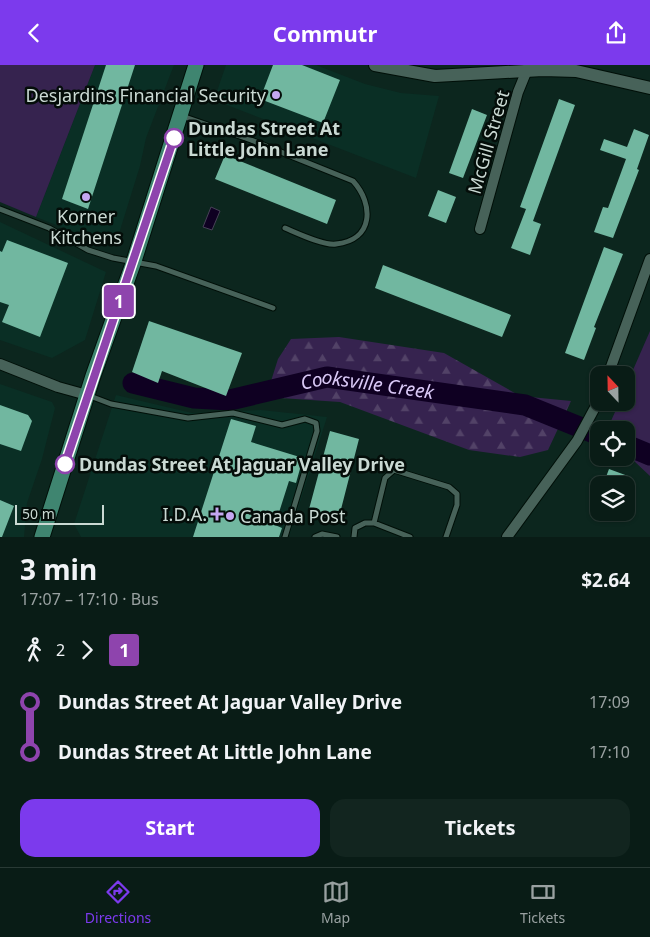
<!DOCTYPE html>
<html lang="en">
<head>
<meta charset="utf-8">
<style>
	body { margin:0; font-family:"Noto Sans",sans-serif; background:#12251f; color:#f1f3f6; height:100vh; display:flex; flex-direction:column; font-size:19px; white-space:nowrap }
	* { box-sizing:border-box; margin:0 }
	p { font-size:16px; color:#99a1a1 }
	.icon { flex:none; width:28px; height:28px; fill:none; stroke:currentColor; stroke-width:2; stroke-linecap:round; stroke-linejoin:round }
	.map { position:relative; height:472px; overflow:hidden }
	.sheet { display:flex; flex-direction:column; background:#091c16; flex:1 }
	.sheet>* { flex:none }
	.badge { padding:0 10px; border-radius:4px; font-size:18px; line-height:32px }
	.needle { width:32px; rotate:338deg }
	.buttons { position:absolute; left:590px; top:301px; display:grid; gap:10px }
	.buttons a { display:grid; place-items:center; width:45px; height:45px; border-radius:10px; background:#091c16; box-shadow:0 1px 4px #0004,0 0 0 1px #293a35; font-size:25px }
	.scale { position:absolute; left:15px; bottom:12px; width:89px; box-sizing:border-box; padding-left:5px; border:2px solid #cad9d3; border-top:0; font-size:14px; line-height:18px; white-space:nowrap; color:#cad9d3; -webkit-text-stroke:4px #040d09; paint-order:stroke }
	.map>.badge { position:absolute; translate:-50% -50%; box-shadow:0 0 0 2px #fff }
	.legs { display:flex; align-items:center; gap:8px; height:55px; padding:0 20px; font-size:16px }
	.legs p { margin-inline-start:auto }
	.overview { display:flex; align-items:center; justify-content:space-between; height:85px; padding:0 20px }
	h1 { font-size:28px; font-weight:700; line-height:38px }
	.primary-button { display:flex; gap:10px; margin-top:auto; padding:10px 20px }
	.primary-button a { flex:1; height:58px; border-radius:15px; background:#7c3aed; color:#fff; font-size:20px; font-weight:700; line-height:58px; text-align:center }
	.primary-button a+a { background:#12251f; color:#f1f3f6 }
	ul { padding:0 20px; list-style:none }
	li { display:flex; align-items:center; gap:18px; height:50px; font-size:19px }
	li i { display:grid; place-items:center; width:8px; height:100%; margin:0 6px; background:currentColor }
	li i::after { content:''; width:12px; height:12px; margin:-6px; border:4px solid; border-radius:50%; background:#091c16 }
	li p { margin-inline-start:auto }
	li:first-child i { background:linear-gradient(#0000 50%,currentColor 0) }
	li:last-child i { background:linear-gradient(currentColor 50%,#0000 0) }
	header { display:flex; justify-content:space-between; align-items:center; height:65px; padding:0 20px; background:#7c3aed; color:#fff; font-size:22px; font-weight:700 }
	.menu { display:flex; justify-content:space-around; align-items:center; height:70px; border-top:1px solid #293a35; background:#091c16; font-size:14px; color:#99a1a1 }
	.menu a { display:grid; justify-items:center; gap:2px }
	.menu .current { color:#7c3aed }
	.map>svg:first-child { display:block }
	.built { fill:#0a2f25 }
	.forest { fill:url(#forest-firs) }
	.park { fill:#36234f }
	.water { fill:#0f0022; stroke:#474157 }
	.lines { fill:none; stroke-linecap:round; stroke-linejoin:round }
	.river { stroke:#0f0022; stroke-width:21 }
	.building { fill:#71b7a0 }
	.service-casing { stroke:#000f08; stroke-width:7 }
	.minor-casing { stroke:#000f08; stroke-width:12 }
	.tertiary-casing { stroke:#000f08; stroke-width:14 }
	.primary-casing { stroke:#000f08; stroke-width:17 }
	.service { stroke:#476259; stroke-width:5 }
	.minor { stroke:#476259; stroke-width:10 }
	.tertiary { stroke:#476259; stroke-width:12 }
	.primary { stroke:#3f8570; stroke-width:15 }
	.line-1-casing { stroke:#fff; stroke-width:11 }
	.line-1 { stroke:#8e44ad; stroke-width:8 }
	.poi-dot { fill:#c4a7f1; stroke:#040d09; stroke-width:2 }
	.stop-1-dot { fill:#fff; stroke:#8e44ad; stroke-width:2.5 }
	.labels { text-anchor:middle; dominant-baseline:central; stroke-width:5; stroke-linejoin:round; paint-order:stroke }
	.poi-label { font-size:18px; fill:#cad9d3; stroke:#040d09; text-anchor:end }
	.stop-label { font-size:18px; font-weight:bold; fill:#cad9d3; stroke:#040d09; text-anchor:start }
	.street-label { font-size:18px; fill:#cad9d3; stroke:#040d09 }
	.water-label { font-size:19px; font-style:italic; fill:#d9c8f6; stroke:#040d09 }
</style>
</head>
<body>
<header><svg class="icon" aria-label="back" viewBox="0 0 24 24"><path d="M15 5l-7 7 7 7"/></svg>Commutr<svg class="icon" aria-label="share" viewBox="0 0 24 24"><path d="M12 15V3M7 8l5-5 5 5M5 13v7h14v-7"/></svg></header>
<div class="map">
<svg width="650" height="472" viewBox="0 0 650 472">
	<defs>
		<pattern id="forest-firs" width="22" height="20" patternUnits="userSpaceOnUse" patternTransform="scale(1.25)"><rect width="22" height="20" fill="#36234f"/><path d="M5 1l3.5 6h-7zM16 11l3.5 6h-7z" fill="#524267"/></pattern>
	</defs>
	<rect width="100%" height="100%" fill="#0c261e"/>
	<!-- built -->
	<path class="built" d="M 95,0 L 174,0 L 146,73 L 140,101 L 117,175 L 109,181 L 36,152 Z
		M 226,0 L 316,0 L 365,19 L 401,28 L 439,31 L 416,113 L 214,35 Z
		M 0,157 L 106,207 L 85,275 L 52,293 L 0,275 Z
		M 0,319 L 52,337 L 55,343 L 42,394 L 27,438 L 24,472 L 0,472 Z
		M 116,330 L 192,348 L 261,345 L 327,352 L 289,472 L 81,472 L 74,459 Z"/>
	<!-- forest -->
	<path class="forest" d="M 339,272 L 444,288 L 520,331 L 571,336 L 548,385 L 520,392 L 469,385 L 340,337 L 266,332 L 278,294 L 291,274 Z
		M 638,366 L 650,370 L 650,411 L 634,396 Z"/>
	<!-- park -->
	<path class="park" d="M 0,0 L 95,0 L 36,152 L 0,137 Z
		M 650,266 L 650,399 L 626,389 L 626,365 L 607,365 L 619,338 L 626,338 L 626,321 Z"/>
	<!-- water -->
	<path class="water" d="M 211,142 L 220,146 L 212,165 L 203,162 Z"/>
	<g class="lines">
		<!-- river -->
		<g class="river">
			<path id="s1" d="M 133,318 L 194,333 L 230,335 L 327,312 L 525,340 L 599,370"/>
			<path d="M 626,380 L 650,390"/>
		</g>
	</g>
	<!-- building -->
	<path class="building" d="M 106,0 L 135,0 L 88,144 L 62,134 Z
		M 273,0 L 302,0 L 340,15 L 323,58 L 260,34 Z
		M 559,34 L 575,40 L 533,156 L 541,159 L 530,190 L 511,183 L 526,144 L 520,142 Z
		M 472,44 L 487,50 L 463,113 L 449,108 Z
		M 634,64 L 649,70 L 637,104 L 639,105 L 613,173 L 594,167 L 603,142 L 608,143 L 626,94 L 600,85 L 604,74 L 627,82 Z
		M 225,90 L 336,135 L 327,159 L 215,114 Z
		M 438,125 L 456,132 L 446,158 L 428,151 Z
		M 7,175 L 68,198 L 40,272 L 2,257 L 9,240 L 0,237 L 0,186 L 2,187 Z
		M 604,182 L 623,189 L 594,262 L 596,263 L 584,295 L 565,288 Z
		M 383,200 L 511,250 L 502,272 L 375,223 Z
		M 149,256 L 242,288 L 226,331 L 162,306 L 158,318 L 132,307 Z
		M 0,340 L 28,350 L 32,356 L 21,386 L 0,379 Z
		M 231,354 L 256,361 L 251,377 L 303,393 L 296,418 L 289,416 L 275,460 L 282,463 L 279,472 L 193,472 Z
		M 330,366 L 359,374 L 338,456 L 308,448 Z
		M 609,404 L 628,411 L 625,420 L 603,420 Z
		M 0,435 L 14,441 L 2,472 L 0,472 Z"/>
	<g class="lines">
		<!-- service casing -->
		<g class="service-casing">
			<path id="service" d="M 182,51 L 251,75 L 353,116 C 374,139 374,175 336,179 C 324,181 297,168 285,163
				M 0,144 L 49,163 L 88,185 L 113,193 L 156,201 L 273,243
				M 90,331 L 111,339 L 188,353 L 233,348 L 282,360 L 305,354 L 316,358 L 317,366 L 285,472
				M 315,472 L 322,469 L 337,472
				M 354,472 L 355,463 L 365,458 L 374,458
				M 410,472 L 374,458 L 385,413 L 394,405 L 449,422 L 457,429 L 457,440 L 446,472"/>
		</g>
		<!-- minor casing -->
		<g class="minor-casing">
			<path id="minor" d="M 480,164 L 518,27 L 529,0
				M 0,299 L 58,322 L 87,330
				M 608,310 L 650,194
				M 507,472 L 577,376 L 599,335"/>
		</g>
		<!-- tertiary casing -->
		<g class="tertiary-casing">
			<path id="tertiary" d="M 375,0 L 435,11 L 543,5 L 576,6 L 650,23"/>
		</g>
		<!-- primary casing -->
		<g class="primary-casing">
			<path id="primary" d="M 42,472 L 93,311 L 134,196 L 196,0"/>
		</g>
		<!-- service -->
		<use href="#service" class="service"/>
		<!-- minor -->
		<use href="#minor" class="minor"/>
		<!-- tertiary -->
		<use href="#tertiary" class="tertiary"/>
		<!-- primary -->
		<use href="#primary" class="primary"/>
	</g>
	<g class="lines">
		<!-- line-1 casing -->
		<g class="line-1-casing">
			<path id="line-1" d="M 65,399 L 174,73"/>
		</g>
		<!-- line-1 -->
		<use href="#line-1" class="line-1"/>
	</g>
	<!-- markers -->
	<g class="poi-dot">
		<circle cx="276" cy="30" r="5"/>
		<circle cx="86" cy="132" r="5"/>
		<path d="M214.5 441.5h5v5h5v5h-5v5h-5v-5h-5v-5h5z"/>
		<circle cx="230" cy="451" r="5"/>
	</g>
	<g class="stop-1-dot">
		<circle cx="174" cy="73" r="9"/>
		<circle cx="65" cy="399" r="9"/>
	</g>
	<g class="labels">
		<!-- poi labels -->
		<g class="poi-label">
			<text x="266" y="30">Desjardins Financial Security</text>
			<text x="86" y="151" text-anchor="middle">Korner<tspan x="86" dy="21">Kitchens</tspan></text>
			<text x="207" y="449">I.D.A.</text>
			<text x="240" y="451" text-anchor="start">Canada Post</text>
		</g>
		<!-- stop labels -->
		<g class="stop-label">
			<text x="188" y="63">Dundas Street At<tspan x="188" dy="21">Little John Lane</tspan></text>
			<text x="79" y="399">Dundas Street At Jaguar Valley Drive</text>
		</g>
		<!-- street labels -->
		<g class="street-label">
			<text transform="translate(488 77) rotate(-74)">McGill Street</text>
		</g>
		<!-- water labels -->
		<g class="water-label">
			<text stroke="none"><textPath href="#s1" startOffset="239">Cooksville Creek</textPath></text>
		</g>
	</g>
</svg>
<div class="buttons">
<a><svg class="needle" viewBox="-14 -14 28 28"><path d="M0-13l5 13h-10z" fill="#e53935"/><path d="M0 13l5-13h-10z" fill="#99a1a1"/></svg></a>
<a><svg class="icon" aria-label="locate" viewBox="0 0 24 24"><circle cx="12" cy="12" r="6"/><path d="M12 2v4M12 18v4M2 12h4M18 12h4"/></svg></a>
<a><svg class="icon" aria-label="layers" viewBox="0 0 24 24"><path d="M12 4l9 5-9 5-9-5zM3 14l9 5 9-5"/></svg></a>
</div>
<div class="scale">50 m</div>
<b class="badge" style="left:119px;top:236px;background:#8e44ad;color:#fff">1</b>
</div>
<section class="sheet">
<div class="overview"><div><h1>3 min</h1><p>17:07 – 17:10 · Bus</p></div><b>$2.64</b></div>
<div class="legs"><svg class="icon" aria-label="walk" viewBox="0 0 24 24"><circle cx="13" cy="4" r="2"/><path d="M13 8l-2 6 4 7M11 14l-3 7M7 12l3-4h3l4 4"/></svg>2<svg class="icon" aria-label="forward" viewBox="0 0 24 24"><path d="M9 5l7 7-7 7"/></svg><b class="badge" style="background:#8e44ad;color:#fff">1</b></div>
<ul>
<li><i style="color:#8e44ad"></i><b>Dundas Street At Jaguar Valley Drive</b><p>17:09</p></li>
<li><i style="color:#8e44ad"></i><b>Dundas Street At Little John Lane</b><p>17:10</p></li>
</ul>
<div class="primary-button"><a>Start</a><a>Tickets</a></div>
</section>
<nav class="menu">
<a class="current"><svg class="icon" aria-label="directions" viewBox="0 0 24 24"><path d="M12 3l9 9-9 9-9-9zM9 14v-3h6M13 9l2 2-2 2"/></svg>Directions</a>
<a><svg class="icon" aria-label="map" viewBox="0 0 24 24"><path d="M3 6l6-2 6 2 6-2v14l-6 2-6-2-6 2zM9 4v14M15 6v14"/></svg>Map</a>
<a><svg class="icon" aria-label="tickets" viewBox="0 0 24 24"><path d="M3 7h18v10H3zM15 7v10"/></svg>Tickets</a>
</nav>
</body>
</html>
